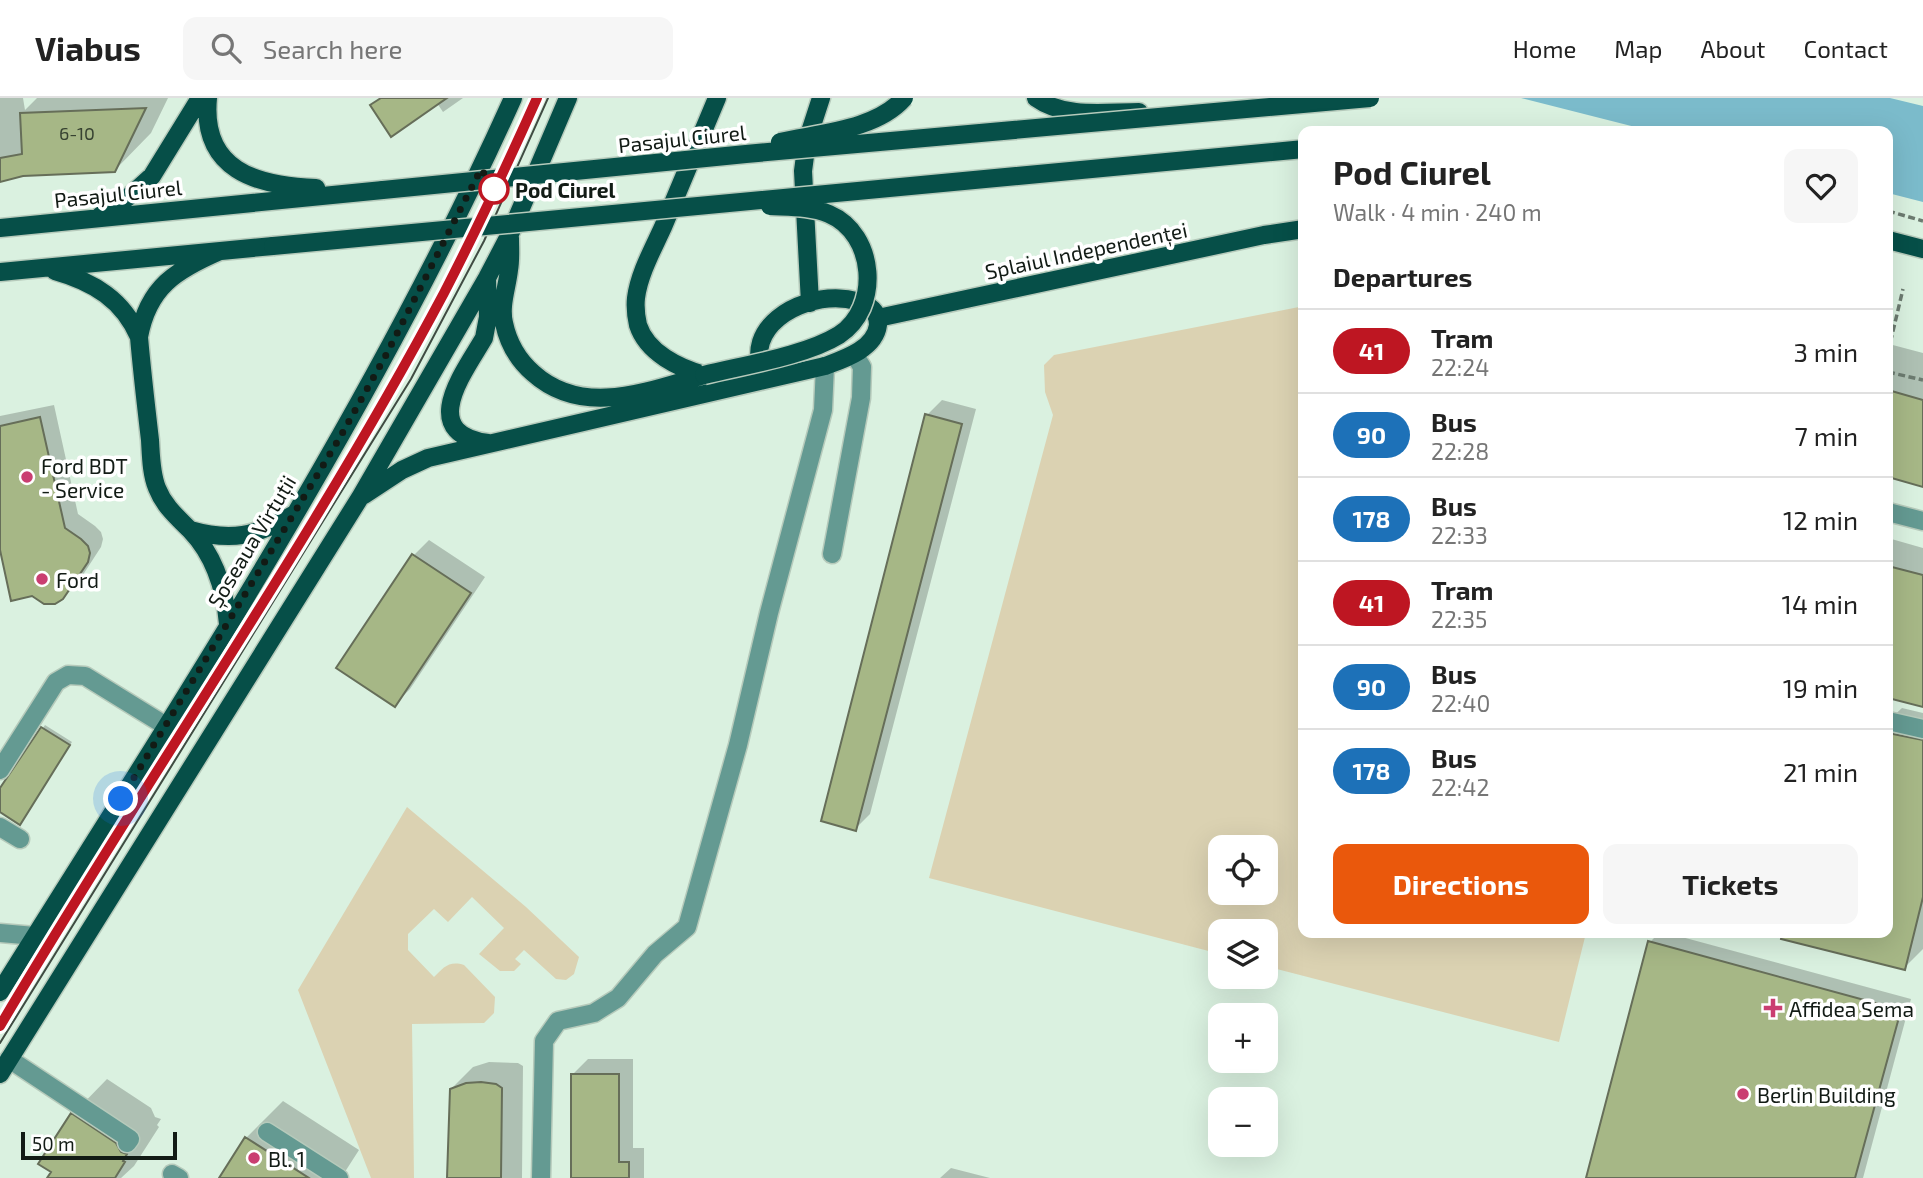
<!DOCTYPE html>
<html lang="en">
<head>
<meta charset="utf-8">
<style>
	body { margin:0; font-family:"Exo 2",sans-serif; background:#f6f6f6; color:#222; height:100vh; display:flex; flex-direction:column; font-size:26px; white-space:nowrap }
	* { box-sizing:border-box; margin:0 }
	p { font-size:23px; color:#767676 }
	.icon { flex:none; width:38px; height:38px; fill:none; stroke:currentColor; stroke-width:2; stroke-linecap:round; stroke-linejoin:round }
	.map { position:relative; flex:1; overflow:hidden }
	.side { position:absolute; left:1298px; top:28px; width:595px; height:812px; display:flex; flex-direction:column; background:#fff; border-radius:14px; box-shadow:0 7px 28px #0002 }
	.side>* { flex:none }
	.badge { padding:0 14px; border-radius:23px; font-size:24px; line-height:46px }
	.tools { position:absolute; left:1208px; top:737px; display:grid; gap:14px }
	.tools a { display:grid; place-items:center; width:70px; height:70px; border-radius:14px; background:#fff; box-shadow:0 7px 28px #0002; font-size:35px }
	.scale { position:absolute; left:21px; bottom:18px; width:156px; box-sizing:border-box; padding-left:7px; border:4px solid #121b15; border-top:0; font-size:19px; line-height:24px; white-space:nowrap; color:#121b15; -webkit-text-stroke:5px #fff; paint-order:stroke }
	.you { position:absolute; width:35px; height:35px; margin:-18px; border:5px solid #fff; border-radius:50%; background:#1a73e8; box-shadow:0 0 0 10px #1a73e833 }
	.map>.badge { position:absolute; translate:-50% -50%; box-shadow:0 0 0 4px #fff }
	h2 { padding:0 35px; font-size:26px; line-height:63px }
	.round { display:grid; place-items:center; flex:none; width:74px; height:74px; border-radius:14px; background:#f6f6f6 }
	.head { display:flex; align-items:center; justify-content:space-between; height:119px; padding:0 35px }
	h1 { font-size:33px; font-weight:700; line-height:52px }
	.button { display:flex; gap:14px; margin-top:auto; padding:14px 35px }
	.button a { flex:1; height:80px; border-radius:14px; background:#ea580c; color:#fff; font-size:28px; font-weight:700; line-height:80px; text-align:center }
	.button a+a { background:#f6f6f6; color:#222 }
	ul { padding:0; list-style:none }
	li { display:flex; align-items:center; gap:21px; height:84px; padding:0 35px; border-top:2px solid #e0e0e0 }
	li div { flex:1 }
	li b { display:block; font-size:26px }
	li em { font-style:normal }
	li .badge { min-width:77px; font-weight:700; text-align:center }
	header { display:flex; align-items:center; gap:42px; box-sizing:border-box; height:98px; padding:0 35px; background:#fff; border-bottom:2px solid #e0e0e0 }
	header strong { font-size:33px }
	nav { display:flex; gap:38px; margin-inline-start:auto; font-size:24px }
	.search { width:490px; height:63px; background:#f6f6f6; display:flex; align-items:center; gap:18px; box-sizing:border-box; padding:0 24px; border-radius:14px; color:#767676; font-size:26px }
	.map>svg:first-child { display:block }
	.green { fill:#dbd2b2; fill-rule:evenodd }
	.water { fill:#7bbbcb }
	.shadow { fill:#0003 }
	.building { fill:#a6b786; stroke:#666e59; stroke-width:2 }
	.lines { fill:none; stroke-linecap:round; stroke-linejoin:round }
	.minor-casing { stroke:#b6cabb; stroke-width:21 }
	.major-casing { stroke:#b6cabb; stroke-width:21 }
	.path { stroke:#6c7b70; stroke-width:3.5; stroke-dasharray:7 3.5; stroke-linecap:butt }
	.minor { stroke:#649a92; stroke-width:18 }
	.major { stroke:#064f48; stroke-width:18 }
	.tram { stroke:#404c43; stroke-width:2 }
	.major-bridge-casing { stroke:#b6cabb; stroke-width:21; stroke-linecap:butt }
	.major-bridge { stroke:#064f48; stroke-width:18 }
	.line-casing { stroke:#fff; stroke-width:16 }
	.line { stroke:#be1622; stroke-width:10 }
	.walk { stroke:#121b15; stroke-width:7; stroke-dasharray:0 12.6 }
	.stop-dot { fill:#fff; stroke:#be1622; stroke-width:3.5 }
	.poi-dot { fill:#ca3e71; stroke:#fff; stroke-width:2.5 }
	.labels { text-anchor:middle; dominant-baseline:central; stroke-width:7; stroke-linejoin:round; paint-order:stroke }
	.number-label { font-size:18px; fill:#374231 }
	.street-label { font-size:21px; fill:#121b15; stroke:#fff }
	.stop-label { font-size:21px; font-weight:bold; fill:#121b15; stroke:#fff; text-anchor:start }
	.poi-label { font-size:21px; fill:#121b15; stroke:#fff; text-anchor:start }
</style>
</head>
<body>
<header>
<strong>Viabus</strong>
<div class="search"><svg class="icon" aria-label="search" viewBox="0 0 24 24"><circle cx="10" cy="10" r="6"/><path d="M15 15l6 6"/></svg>Search here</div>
<nav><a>Home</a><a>Map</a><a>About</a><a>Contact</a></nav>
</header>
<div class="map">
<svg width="1923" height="1080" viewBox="0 0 1923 1080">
	<rect width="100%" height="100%" fill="#daf1e0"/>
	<!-- green -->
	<path class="green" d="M 1304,208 L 1304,835 L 1586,835 L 1559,944 L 1265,868 L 1265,833 L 1220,833 L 1220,856 L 929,780 L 1053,317 L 1045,294 L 1044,267 L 1054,257 ZM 1220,749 L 1265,749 L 1265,794 L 1220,794 Z
		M 407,709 L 526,809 L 579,859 L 574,876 L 566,882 L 556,881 L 524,852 L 515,861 L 521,866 L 514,873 L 500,873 L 479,856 L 504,830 L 472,799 L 448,824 L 434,811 L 408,836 L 408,852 L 434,879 C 443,870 449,862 464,867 L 495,899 L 494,915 L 484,925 L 412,926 L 414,1080 L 371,1080 L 298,892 Z"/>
	<!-- water -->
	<path class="water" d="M 1521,0 L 1890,0 L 1923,8 L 1923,104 L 1888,95 L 1888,33 L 1651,33 Z"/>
	<!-- shadow -->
	<path class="shadow" d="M 0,0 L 23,0 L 25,12 L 37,0 L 168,0 L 151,35 L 114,73 L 22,77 L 0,82 Z
		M 381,0 L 463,0 L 443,14 L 437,5 Z
		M 1889,246 L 1923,255 L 1923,387 L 1888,378 Z
		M 942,302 L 976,311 L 870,716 L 855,731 L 927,317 Z
		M 54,307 L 78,416 L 95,428 L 101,434 L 103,441 L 101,449 L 77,486 L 62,500 L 0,444 L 0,318 Z
		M 1888,440 L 1923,450 L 1923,607 L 1888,521 Z
		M 429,442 L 485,479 L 410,591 L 395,606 L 339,569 L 414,457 Z
		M 1902,610 L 1923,615 L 1923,851 L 1904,870 L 1764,835 L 1888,835 L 1888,623 Z
		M 45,627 L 72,644 L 23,721 L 0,712 L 0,694 Z
		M 1659,835 L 1667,835 L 1911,901 L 1863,1080 L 1588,1080 L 1650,844 Z
		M 588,961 L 633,961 L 633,1050 L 644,1050 L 644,1080 L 573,1080 L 573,976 Z
		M 489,964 L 518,965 L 523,968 L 522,1080 L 449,1080 L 451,991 L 473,969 Z
		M 107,981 L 151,1010 L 155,1019 L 161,1021 L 157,1027 L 159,1029 L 134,1068 L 121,1080 L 63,1080 L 72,1017 Z
		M 283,1003 L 359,1052 L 341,1080 L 221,1080 L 246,1040 Z
		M 951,1070 L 990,1080 L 940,1080 Z"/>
	<!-- building -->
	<path class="building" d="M 381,0 L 447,0 L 391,39 L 370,7 Z
		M 146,10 L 115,74 L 23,78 L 0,84 L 0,60 L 22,56 L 20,15 Z
		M 1888,292 L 1923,302 L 1923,389 L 1888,379 Z
		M 925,316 L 962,326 L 856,733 L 821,723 Z
		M 40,319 L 65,430 L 81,441 L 88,448 L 90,455 L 88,464 L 63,501 L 55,506 L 44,506 L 32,498 L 11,503 L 0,452 L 0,328 Z
		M 412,456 L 471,495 L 395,609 L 336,570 Z
		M 1888,468 L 1923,477 L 1923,609 L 1888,600 Z
		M 41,629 L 70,647 L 20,727 L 0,714 L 0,690 Z
		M 1888,635 L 1923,642 L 1923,799 L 1905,872 L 1781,841 L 1782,835 L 1888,835 Z
		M 1648,843 L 1901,912 L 1855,1080 L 1586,1080 Z
		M 571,976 L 619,976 L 619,1064 L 629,1064 L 629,1080 L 571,1080 Z
		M 481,984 L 496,986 L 502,990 L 501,1080 L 447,1080 L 450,991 L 466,985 Z
		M 71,1015 L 116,1045 L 121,1054 L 127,1056 L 123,1063 L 125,1064 L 115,1080 L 47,1080 L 51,1074 L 38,1066 Z
		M 245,1039 L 309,1080 L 219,1080 Z"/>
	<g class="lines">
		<!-- minor casing -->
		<g class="minor-casing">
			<path id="minor" d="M 1888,414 L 1923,423
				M 832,456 L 861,300 L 862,269 L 854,256
				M 1888,623 L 1923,631
				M 0,672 L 56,584 L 68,577 L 85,578 L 166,628
				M 0,729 L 20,741
				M 0,835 L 35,838
				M 9,961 L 130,1041 L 127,1045
				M 267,1034 L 339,1080
				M 172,1076 L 179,1080
				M 541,1080 L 544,943 L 558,923 L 594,915 L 618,900 L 655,856 L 687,829 L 738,647 L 769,515 L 823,312 L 825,268"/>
		</g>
		<!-- major casing -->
		<g class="major-casing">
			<path id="major" d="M 208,0 C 201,72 256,88 316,90
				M 1036,0 C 1065,21 1106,14 1139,14
				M 100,118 L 131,97 L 152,78 L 200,0
				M 0,130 L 383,92
				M 510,140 C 510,151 511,161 509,172 C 507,190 500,207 504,225 C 508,244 518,262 533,275 C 583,320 648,293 704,277
				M 1888,142 L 1923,151
				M 220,153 C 176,172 148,189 139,239 C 142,274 146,308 150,342 C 151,358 151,375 157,390 C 164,408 177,419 190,432 C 214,457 225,492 228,526
				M 55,173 C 94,184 123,202 139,239
				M 0,174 L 273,148
				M 487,181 L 488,219 L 484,240 C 465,273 416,335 488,345
				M 810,205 L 803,73 L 807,43 L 821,0
				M 878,220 L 1264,137 L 1304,131
				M 704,277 C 679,270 647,255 638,227 C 636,218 635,209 636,200 C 639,176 653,151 663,129 C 681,86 699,43 717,0
				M 364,397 L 402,372 L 428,360 L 825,268 C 844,261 875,251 878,227 C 878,219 875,212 868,208 C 835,189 773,207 761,244 C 757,257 760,269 763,282
				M 190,432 C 232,444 255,438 293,417
				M 0,894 C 182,603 372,314 513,0
				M 0,976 L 361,398 L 487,180 L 510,136 L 568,0"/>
		</g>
		<!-- path -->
		<path class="path" d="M 1888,113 L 1923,123
			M 1888,254 L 1903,191
			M 1888,274 L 1923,282"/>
		<!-- minor -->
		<use href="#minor" class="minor"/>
		<!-- major -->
		<use href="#major" class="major"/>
		<!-- tram -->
		<path class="tram" d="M 273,486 L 336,382 L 444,195 L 537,0
			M 0,945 L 411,281 L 484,143 L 548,0"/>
		<!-- major-bridge casing -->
		<g class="major-bridge-casing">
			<path id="major-bridge" d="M 780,44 C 819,35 876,32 904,0
				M 383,92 L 746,56 L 1370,0
				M 273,148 L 1304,51
				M 704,277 C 744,267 805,258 839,237 C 881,210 876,136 829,116 C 811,108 789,109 770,108"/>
		</g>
		<!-- major-bridge -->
		<use href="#major-bridge" class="major-bridge"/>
	</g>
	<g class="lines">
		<!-- line casing -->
		<g class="line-casing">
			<path id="line" d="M 0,928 C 145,682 310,447 444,195 C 477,131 508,65 537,0"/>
		</g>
		<!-- line -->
		<use href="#line" class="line"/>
		<!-- walk -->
		<path class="walk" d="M 121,701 L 339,341 L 386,257 L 481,71 L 494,91"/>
	</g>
	<!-- markers -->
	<circle class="stop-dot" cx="494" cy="91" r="14"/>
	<g class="poi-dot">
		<circle cx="27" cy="379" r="7"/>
		<circle cx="42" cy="481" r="7"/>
		<path d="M1769.5 899.5h7v7h7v7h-7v7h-7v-7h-7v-7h7z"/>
		<circle cx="1743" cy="996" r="7"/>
		<circle cx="254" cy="1060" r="7"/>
	</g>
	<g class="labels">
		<!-- number labels -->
		<g class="number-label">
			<text x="77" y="35">6-10</text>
		</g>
		<!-- street labels -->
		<g class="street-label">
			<text transform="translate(682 40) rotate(-6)">Pasajul Ciurel</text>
			<text transform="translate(118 95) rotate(-6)">Pasajul Ciurel</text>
			<text transform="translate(1086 152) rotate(-12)">Splaiul Independenței</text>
			<text transform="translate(251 443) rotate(-59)">Șoseaua Virtuții</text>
		</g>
		<!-- stop labels -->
		<g class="stop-label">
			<text x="515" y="91">Pod Ciurel</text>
		</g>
		<!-- poi labels -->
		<g class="poi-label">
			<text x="41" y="367">Ford BDT<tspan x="41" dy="24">- Service</tspan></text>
			<text x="56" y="481">Ford</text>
			<text x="1789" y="910">Affidea Sema</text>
			<text x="1757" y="996">Berlin Building</text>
			<text x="268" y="1060">Bl. 1</text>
		</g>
	</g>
</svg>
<div class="tools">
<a><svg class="icon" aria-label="locate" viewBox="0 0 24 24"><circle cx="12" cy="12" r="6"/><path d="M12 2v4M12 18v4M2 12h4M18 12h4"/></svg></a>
<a><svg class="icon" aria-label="layers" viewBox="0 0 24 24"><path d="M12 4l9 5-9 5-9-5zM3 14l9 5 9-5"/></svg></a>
<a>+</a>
<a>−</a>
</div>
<div class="scale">50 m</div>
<div class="you" style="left:121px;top:701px"></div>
<section class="side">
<div class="head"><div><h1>Pod Ciurel</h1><p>Walk · 4 min · 240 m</p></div><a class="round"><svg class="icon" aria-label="heart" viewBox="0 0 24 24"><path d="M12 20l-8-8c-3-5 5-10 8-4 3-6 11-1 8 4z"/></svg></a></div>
<h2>Departures</h2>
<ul>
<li><span class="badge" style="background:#be1622;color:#fff">41</span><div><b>Tram</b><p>22:24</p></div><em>3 min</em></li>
<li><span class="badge" style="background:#1d71b8;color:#fff">90</span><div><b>Bus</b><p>22:28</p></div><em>7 min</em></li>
<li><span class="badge" style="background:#1d71b8;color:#fff">178</span><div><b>Bus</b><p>22:33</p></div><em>12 min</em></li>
<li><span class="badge" style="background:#be1622;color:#fff">41</span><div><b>Tram</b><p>22:35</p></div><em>14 min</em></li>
<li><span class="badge" style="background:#1d71b8;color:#fff">90</span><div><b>Bus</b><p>22:40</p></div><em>19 min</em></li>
<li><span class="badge" style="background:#1d71b8;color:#fff">178</span><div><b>Bus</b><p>22:42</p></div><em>21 min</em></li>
</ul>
<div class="button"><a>Directions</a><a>Tickets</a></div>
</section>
</div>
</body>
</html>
